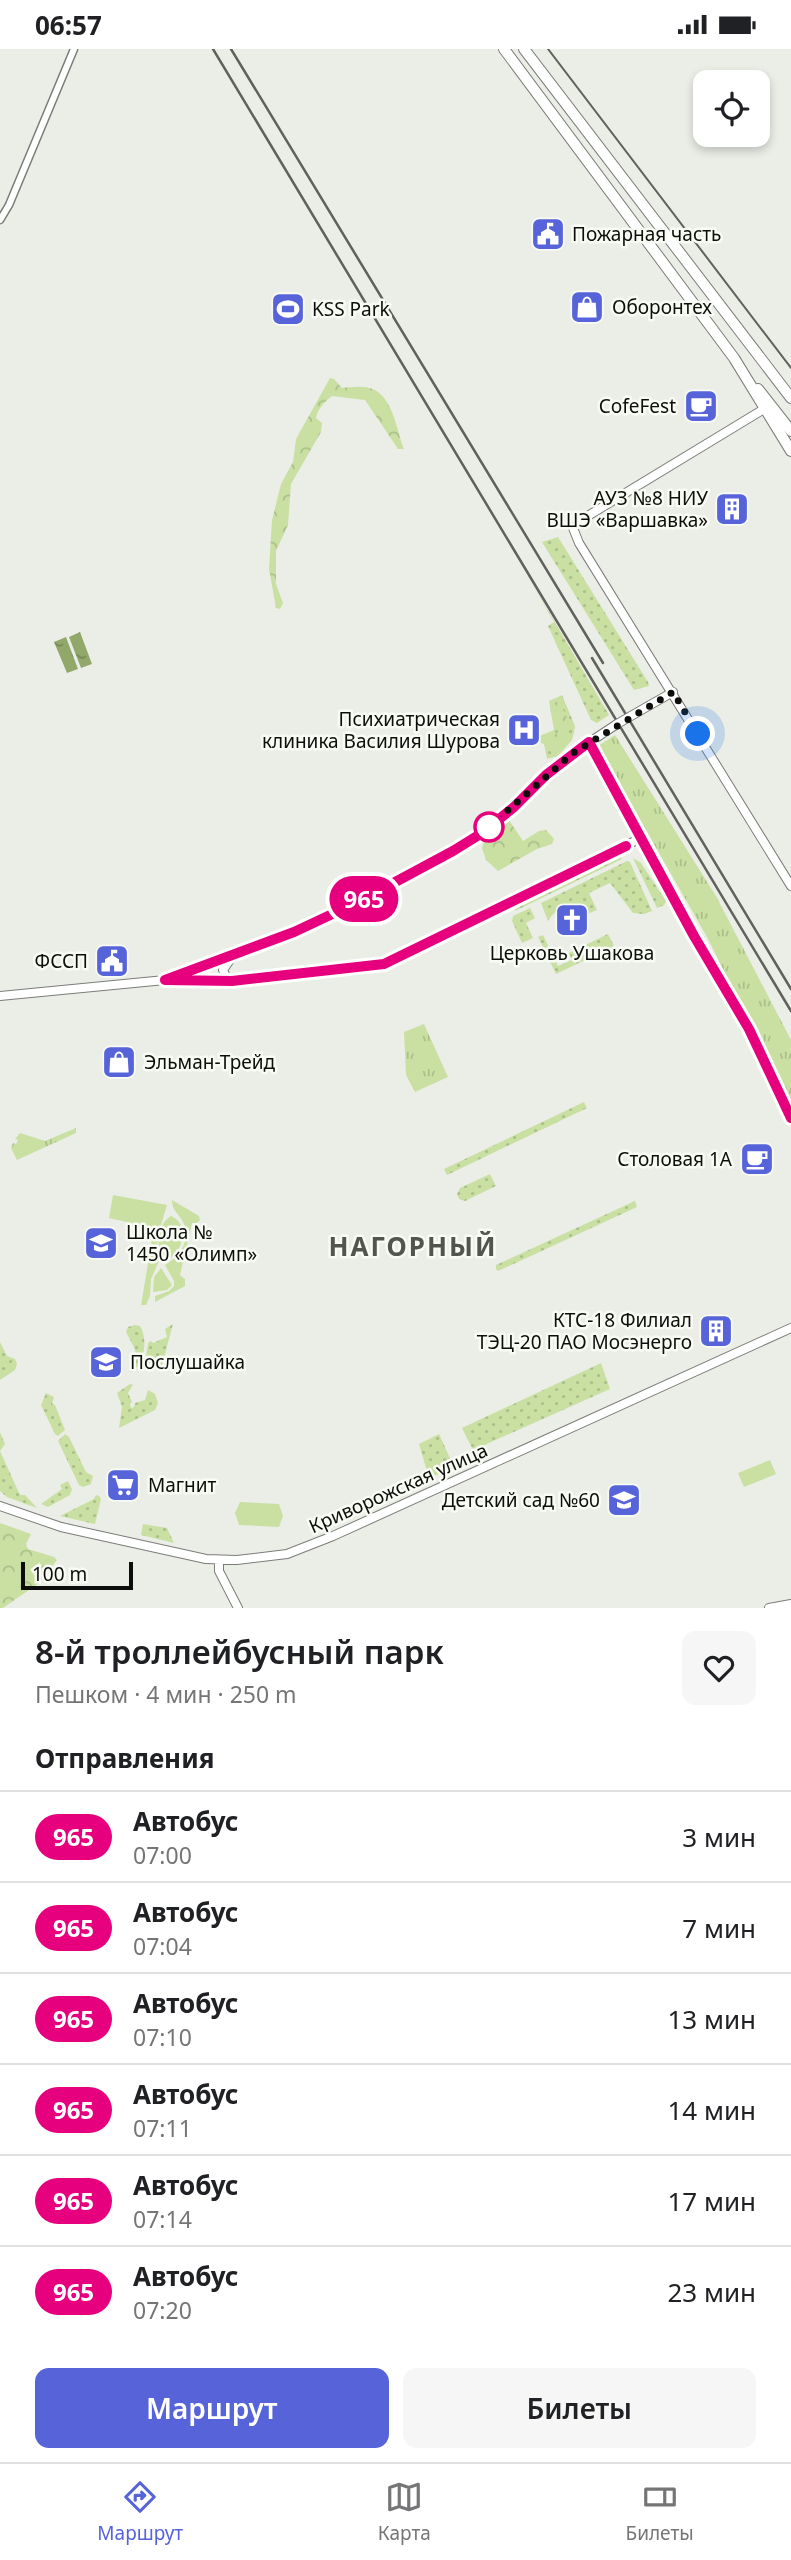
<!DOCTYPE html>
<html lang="ru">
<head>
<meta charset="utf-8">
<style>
	body { margin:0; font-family:"Noto Sans",sans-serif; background:#f6f6f6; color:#202124; height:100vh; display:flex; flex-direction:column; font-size:26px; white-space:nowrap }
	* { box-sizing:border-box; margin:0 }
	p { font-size:23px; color:#757577 }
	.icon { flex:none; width:38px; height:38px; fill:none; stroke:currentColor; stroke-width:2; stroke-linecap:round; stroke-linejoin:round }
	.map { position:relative; height:1559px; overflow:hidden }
	.details { display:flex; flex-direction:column; background:#fff; flex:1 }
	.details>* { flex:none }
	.badge { padding:0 14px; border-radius:23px; font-size:24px; line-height:46px }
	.fabs { position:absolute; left:693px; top:21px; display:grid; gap:14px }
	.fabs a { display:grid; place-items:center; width:77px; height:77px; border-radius:14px; background:#fff; box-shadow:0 4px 10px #0003; font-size:35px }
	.scale { position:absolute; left:21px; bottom:18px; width:112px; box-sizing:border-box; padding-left:7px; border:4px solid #0d0e0c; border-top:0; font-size:19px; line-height:24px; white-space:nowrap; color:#0d0e0c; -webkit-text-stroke:5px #f8fbf4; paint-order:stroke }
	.you { position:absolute; width:35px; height:35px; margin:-18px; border:5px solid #fff; border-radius:50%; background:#1a73e8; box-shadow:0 0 0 10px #1a73e833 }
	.map>.badge { position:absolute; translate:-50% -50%; box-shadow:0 0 0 4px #fff }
	h2 { padding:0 35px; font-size:26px; line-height:63px }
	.round { display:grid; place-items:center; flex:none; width:74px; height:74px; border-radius:14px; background:#f6f6f6 }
	.summary { display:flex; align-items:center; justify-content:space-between; height:119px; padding:0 35px }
	h1 { font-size:33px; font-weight:600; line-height:52px }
	.primary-button { display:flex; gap:14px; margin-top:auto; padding:14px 35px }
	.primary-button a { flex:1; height:80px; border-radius:14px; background:#5663d9; color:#fff; font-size:28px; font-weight:600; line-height:80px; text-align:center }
	.primary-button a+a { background:#f6f6f6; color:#202124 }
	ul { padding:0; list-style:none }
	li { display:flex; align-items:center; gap:21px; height:91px; padding:0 35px; border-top:2px solid #e0e0e0 }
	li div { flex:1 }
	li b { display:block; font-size:26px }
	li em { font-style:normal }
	li .badge { min-width:77px; font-weight:700; text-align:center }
	.status { display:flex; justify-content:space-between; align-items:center; height:49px; padding:0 35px; background:#fff; direction:ltr }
	.status svg { height:19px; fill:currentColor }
	.menu { display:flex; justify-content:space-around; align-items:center; height:98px; border-top:2px solid #e0e0e0; background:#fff; font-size:19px; color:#757577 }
	.menu a { display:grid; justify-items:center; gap:4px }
	.menu .on { color:#5663d9 }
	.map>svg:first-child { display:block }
	.grass { fill:url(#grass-dots) }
	.forest { fill:url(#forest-crowns) }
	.park { fill:url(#park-tufts) }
	.garden { fill:#c9e0a2 }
	.water { fill:url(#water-ripples) }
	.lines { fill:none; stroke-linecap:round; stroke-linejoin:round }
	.minor-casing { stroke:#7b7d78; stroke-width:9 }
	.tertiary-casing { stroke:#7b7d78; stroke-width:10 }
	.primary-casing { stroke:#7b7d78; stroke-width:12 }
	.minor { stroke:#fff; stroke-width:6 }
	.tertiary { stroke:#fff; stroke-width:8 }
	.primary { stroke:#fff; stroke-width:10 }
	.tram { stroke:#60615d; stroke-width:2 }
	.rail { stroke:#60615d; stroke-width:2.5 }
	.tertiary-bridge-casing { stroke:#7b7d78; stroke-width:10; stroke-linecap:butt }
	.tertiary-bridge { stroke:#fff; stroke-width:8 }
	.line-casing { stroke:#fff; stroke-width:16 }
	.line { stroke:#e6007e; stroke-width:10 }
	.walk { stroke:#0d0e0c; stroke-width:7; stroke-dasharray:0 12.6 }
	.stop-dot { fill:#fff; stroke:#e6007e; stroke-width:3.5 }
	.labels { text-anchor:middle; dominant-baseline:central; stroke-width:5; stroke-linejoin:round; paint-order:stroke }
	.poi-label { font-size:19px; fill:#0d0e0c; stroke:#f8fbf4; text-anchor:start }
	.street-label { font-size:19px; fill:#0d0e0c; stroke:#f8fbf4 }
	.district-label { font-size:26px; font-weight:bold; letter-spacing:2px; fill:#52544f; stroke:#f8fbf4 }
</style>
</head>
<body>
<div class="status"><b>06:57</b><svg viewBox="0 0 49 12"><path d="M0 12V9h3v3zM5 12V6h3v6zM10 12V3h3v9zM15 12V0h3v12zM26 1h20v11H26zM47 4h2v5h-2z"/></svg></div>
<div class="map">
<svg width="791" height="1559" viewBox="0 0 791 1559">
	<defs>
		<pattern id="grass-dots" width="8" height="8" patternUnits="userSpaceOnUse" patternTransform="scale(1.75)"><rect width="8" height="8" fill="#c9e0a2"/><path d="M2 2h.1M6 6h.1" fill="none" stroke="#abbf8a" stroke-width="1.8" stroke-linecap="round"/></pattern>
		<pattern id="forest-crowns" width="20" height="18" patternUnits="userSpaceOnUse" patternTransform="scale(1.75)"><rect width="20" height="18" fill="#c9e0a2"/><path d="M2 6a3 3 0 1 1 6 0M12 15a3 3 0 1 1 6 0" fill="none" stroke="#abbf8a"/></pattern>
		<pattern id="park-tufts" width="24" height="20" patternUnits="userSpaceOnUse" patternTransform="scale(1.75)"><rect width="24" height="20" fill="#c9e0a2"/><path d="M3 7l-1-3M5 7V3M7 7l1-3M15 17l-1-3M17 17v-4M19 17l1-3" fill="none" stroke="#abbf8a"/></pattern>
		<pattern id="water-ripples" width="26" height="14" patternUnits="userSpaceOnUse" patternTransform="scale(1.75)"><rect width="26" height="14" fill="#92a86b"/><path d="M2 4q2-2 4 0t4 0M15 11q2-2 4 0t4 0" fill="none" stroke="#768756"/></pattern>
	</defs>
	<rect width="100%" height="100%" fill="#ebeee7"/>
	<!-- grass -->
	<path class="grass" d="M 558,488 L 648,633 L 649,637 L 634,641 L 542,493 Z
		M 521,515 L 609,666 L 597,674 L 591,671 L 548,577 L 554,573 Z
		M 562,646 L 575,677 L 574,683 L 572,691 L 558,707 L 547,710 L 544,695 L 541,694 L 539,687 L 554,681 L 549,652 Z
		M 621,808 L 622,810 L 515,862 L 517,857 Z
		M 633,809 L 641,814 L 666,852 L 664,856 L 657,859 Z
		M 627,812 L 630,813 L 652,862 L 644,865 L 633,864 L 610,834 L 589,844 L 597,861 L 587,865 L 579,858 C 566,856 555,860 548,872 L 541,854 Z
		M 530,859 L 535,869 L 526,874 L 533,889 L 522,894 L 512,872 L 513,867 Z
		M 608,885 L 614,897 L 556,925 L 538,888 L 543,886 L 558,917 L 572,911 L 569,904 Z
		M 584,1053 L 587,1059 L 447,1126 L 444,1120 Z
		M 490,1125 L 496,1137 L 465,1152 L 459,1150 L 457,1145 L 460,1139 Z
		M 635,1152 L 637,1158 L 498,1222 L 496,1220 L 496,1216 Z
		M 173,1275 L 162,1316 L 149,1314 L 146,1308 L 148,1294 L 151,1292 L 153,1294 L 167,1288 L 165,1280 Z
		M 135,1276 L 140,1277 C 148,1290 145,1314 132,1323 L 130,1323 C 143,1309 133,1297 126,1283 L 128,1278 Z
		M 0,1293 L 7,1307 L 15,1310 L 17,1315 L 15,1321 L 0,1331 Z
		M 601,1314 L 610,1340 L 473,1401 L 462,1379 Z
		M 130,1335 L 133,1336 L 128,1344 L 132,1353 L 130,1355 L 131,1359 L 134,1358 L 135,1354 L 145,1351 L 148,1341 L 155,1345 L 158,1354 L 155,1361 L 119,1379 L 122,1358 L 117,1344 Z
		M 46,1344 L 54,1348 L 52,1355 L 55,1356 L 65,1381 L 58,1387 L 55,1385 L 41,1356 Z
		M 0,1383 L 5,1395 L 0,1402 L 20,1446 L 25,1446 L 37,1459 L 7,1448 L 0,1442 Z
		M 65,1385 L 69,1388 L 86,1423 L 93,1427 L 91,1435 L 83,1438 L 79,1436 L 58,1392 Z
		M 439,1385 L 454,1418 L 429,1429 L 419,1395 Z
		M 68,1432 L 72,1440 L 70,1446 L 48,1458 L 41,1455 L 62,1440 L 60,1436 Z
		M 96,1446 L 99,1447 L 101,1450 L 95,1475 L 60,1467 L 94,1450 Z
		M 143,1475 L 167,1479 L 174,1494 L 141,1486 Z"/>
	<!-- forest -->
	<path class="forest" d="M 330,329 L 334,330 L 342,339 C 352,338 366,336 375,341 C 394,352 397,383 404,400 L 398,400 L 365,351 L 332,347 C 325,352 317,361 316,369 L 322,374 L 321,383 L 291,435 L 288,476 L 276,502 L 276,535 L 283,554 L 280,560 L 276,559 L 269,520 L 272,471 L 281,435 L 293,413 L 296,390 Z
		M 558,653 C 574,674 573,689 551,704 L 548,695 L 542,689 L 558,684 C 557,674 546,661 558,653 Z
		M 509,771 L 523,792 L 539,782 L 546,781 L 554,790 L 552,795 L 537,800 L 498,822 L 486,811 L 482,799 L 486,787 Z
		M 0,1474 L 31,1485 L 26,1495 L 28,1500 L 54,1508 L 57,1511 L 39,1534 L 3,1559 L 0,1559 Z"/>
	<!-- park -->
	<path class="park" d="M 615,686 L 716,847 L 791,991 L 791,1057 L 707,888 L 598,697 Z
		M 424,975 L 448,1028 L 415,1043 L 406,1026 L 404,983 Z
		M 76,1079 L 76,1084 L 17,1111 L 11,1099 L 13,1094 L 16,1095 L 18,1091 L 15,1090 L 20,1084 L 45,1092 Z"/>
	<!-- garden -->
	<path class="garden" d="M 113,1146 L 167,1156 L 157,1189 L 159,1212 L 151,1230 L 150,1247 L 146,1256 L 141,1256 L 154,1179 L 109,1169 Z
		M 172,1151 L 199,1167 L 200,1171 L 197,1174 L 192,1174 L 180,1226 L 185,1230 L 185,1237 L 155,1253 L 155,1247 L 169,1242 L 174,1237 L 174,1232 L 165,1216 C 180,1207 193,1190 182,1171 C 177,1163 172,1161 172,1151 Z
		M 171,1167 C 192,1176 182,1207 163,1213 C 156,1198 156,1176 171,1167 Z
		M 161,1219 L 172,1236 L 167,1241 L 153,1243 L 154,1228 Z
		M 770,1411 L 776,1425 L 744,1438 L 738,1424 Z
		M 240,1453 L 279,1455 L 283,1467 L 279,1478 L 239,1476 L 235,1464 Z"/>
	<!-- water -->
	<path class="water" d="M 80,583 L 92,615 L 81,619 L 69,588 Z
		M 66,588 L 78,620 L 67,624 L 54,593 Z"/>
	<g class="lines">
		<!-- minor casing -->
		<g class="minor-casing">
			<path id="minor" d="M 0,171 L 9,156 L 74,0"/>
		</g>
		<!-- tertiary casing -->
		<g class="tertiary-casing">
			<path id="tertiary" d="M 764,360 L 586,468 L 573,479 L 579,494 L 791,837
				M 650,656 L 673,643
				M 589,693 L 694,887 L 749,980 L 791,1069
				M 175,931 L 232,932 L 384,915 L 641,789
				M 232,932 L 227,930 L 223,921 L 232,908
				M 0,947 L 165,931 L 294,883 L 358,853 L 482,784 L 514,758 L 546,726 L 573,704 L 617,675
				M 0,1457 L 61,1478 L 206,1510 L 237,1511 L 287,1505 L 333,1487 L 791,1279
				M 219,1511 L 219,1522 L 238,1559
				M 769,1559 L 791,1555"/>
		</g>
		<!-- primary casing -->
		<g class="primary-casing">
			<path id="primary" d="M 504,0 L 734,309 L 791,402
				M 524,0 L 791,349
				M 758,340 L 791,382"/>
		</g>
		<!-- minor -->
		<use href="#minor" class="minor"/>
		<!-- tertiary -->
		<use href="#tertiary" class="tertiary"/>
		<!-- primary -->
		<use href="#primary" class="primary"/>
		<!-- tram -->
		<path class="tram" d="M 548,0 L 791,319"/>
		<!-- rail -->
		<path class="rail" d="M 213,0 L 791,962
			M 231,0 L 603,614
			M 592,609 L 791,940"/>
		<!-- tertiary-bridge casing -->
		<g class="tertiary-bridge-casing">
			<path id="tertiary-bridge" d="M 617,675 L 650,656"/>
		</g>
		<!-- tertiary-bridge -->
		<use href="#tertiary-bridge" class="tertiary-bridge"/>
	</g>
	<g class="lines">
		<!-- line casing -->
		<g class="line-casing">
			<path id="line" d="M 626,797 L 384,915 L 232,932 L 165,931 L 294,883 L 358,853 L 453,802 L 482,784 L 514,758 L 546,726 L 589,693 L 694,887 L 749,980 L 791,1069"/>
		</g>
		<!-- line -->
		<use href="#line" class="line"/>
		<!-- walk -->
		<path class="walk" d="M 489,778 L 573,704 L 673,643 L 698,685"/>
	</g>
	<!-- icons -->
	<defs>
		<g id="civic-square" transform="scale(1.75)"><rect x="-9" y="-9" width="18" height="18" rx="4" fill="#5663d9" stroke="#f8fbf4"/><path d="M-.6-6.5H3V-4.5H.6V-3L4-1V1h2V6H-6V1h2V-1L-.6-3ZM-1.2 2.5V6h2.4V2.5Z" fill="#fff"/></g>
		<g id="shop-square" transform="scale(1.75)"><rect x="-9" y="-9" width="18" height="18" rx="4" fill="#5663d9" stroke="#f8fbf4"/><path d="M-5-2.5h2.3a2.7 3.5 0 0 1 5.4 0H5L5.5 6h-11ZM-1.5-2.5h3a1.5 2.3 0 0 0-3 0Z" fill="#fff"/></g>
		<g id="stadium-square" transform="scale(1.75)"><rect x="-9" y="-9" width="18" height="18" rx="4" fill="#5663d9" stroke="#f8fbf4"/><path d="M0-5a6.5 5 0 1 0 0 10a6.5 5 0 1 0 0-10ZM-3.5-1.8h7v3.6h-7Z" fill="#fff"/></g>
		<g id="cafe-square" transform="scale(1.75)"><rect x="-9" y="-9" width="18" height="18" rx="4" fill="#5663d9" stroke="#f8fbf4"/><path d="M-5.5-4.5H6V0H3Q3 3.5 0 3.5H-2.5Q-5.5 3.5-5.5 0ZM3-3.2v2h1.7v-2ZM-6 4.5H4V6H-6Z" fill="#fff"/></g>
		<g id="building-square" transform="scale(1.75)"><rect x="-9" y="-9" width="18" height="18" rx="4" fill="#5663d9" stroke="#f8fbf4"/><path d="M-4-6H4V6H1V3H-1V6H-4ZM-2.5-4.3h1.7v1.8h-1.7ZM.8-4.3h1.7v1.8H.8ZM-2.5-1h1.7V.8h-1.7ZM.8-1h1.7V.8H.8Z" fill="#fff"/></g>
		<g id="hospital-square" transform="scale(1.75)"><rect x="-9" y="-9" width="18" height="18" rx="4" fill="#5663d9" stroke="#f8fbf4"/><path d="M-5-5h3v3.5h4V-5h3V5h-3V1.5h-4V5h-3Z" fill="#fff"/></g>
		<g id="church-square" transform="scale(1.75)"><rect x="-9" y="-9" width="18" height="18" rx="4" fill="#5663d9" stroke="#f8fbf4"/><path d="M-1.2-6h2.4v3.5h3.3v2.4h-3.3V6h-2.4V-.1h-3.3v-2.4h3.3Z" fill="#fff"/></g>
		<g id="school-square" transform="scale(1.75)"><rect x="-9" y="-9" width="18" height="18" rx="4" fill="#5663d9" stroke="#f8fbf4"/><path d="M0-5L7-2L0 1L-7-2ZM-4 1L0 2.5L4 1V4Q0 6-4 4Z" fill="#fff"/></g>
		<g id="supermarket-square" transform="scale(1.75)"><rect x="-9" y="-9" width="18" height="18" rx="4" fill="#5663d9" stroke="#f8fbf4"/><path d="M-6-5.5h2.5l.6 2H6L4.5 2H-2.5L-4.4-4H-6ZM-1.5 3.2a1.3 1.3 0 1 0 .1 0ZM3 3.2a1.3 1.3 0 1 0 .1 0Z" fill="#fff"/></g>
	</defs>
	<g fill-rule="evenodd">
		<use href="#civic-square" x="548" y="185"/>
		<use href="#shop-square" x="587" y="258"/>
		<use href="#stadium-square" x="288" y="260"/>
		<use href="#cafe-square" x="701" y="357"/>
		<use href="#building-square" x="732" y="460"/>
		<use href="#hospital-square" x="524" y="681"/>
		<use href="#church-square" x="572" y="871"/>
		<use href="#civic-square" x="112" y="912"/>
		<use href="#shop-square" x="119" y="1013"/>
		<use href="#cafe-square" x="757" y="1110"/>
		<use href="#school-square" x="101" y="1194"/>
		<use href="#building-square" x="716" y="1282"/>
		<use href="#school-square" x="106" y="1313"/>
		<use href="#supermarket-square" x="123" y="1436"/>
		<use href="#school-square" x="624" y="1451"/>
	</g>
	<!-- markers -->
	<circle class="stop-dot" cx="489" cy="778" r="14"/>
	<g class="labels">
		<!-- poi labels -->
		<g class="poi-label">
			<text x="572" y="185">Пожарная часть</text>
			<text x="612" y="258">Оборонтех</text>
			<text x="312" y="260">KSS Park</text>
			<text x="676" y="357" text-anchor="end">CofeFest</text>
			<text x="708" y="449" text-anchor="end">АУЗ №8 НИУ<tspan x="708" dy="22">ВШЭ «Варшавка»</tspan></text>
			<text x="500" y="670" text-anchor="end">Психиатрическая<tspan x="500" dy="22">клиника Василия Шурова</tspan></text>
			<text x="572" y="904" text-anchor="middle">Церковь Ушакова</text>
			<text x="88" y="912" text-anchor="end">ФССП</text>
			<text x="144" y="1013">Эльман-Трейд</text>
			<text x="732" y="1110" text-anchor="end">Столовая 1А</text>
			<text x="126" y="1183">Школа №<tspan x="126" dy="22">1450 «Олимп»</tspan></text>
			<text x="692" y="1271" text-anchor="end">КТС-18 Филиал<tspan x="692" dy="22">ТЭЦ-20 ПАО Мосэнерго</tspan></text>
			<text x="130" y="1313">Послушайка</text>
			<text x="148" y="1436">Магнит</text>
			<text x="600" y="1451" text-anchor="end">Детский сад №60</text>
		</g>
		<!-- street labels -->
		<g class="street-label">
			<text transform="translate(398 1439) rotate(-24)">Криворожская улица</text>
		</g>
		<!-- district labels -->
		<g class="district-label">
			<text x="413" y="1197">НАГОРНЫЙ</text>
		</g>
	</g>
</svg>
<div class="fabs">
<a><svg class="icon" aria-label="locate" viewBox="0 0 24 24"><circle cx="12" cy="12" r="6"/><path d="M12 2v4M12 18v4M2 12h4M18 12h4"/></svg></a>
</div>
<div class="scale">100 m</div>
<div class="you" style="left:698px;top:685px"></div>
<b class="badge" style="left:364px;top:850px;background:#e6007e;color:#fff">965</b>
</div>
<section class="details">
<div class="summary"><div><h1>8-й троллейбусный парк</h1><p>Пешком · 4 мин · 250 m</p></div><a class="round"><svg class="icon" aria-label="heart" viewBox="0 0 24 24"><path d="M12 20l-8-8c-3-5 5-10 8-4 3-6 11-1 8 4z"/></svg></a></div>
<h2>Отправления</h2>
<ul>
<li><span class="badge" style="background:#e6007e;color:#fff">965</span><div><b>Автобус</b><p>07:00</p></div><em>3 мин</em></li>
<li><span class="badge" style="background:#e6007e;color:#fff">965</span><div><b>Автобус</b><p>07:04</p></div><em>7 мин</em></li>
<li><span class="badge" style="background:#e6007e;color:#fff">965</span><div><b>Автобус</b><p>07:10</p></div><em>13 мин</em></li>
<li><span class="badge" style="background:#e6007e;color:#fff">965</span><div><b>Автобус</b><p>07:11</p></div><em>14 мин</em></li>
<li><span class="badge" style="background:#e6007e;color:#fff">965</span><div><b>Автобус</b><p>07:14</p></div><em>17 мин</em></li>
<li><span class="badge" style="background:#e6007e;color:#fff">965</span><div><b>Автобус</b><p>07:20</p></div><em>23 мин</em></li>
</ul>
<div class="primary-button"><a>Маршрут</a><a>Билеты</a></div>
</section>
<nav class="menu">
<a class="on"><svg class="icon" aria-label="directions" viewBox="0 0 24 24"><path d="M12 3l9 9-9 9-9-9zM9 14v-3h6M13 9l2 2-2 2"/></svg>Маршрут</a>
<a><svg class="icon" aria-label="map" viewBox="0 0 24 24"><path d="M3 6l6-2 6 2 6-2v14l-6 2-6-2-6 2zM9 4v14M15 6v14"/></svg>Карта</a>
<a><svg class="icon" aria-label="tickets" viewBox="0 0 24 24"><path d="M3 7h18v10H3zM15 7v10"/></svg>Билеты</a>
</nav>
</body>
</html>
